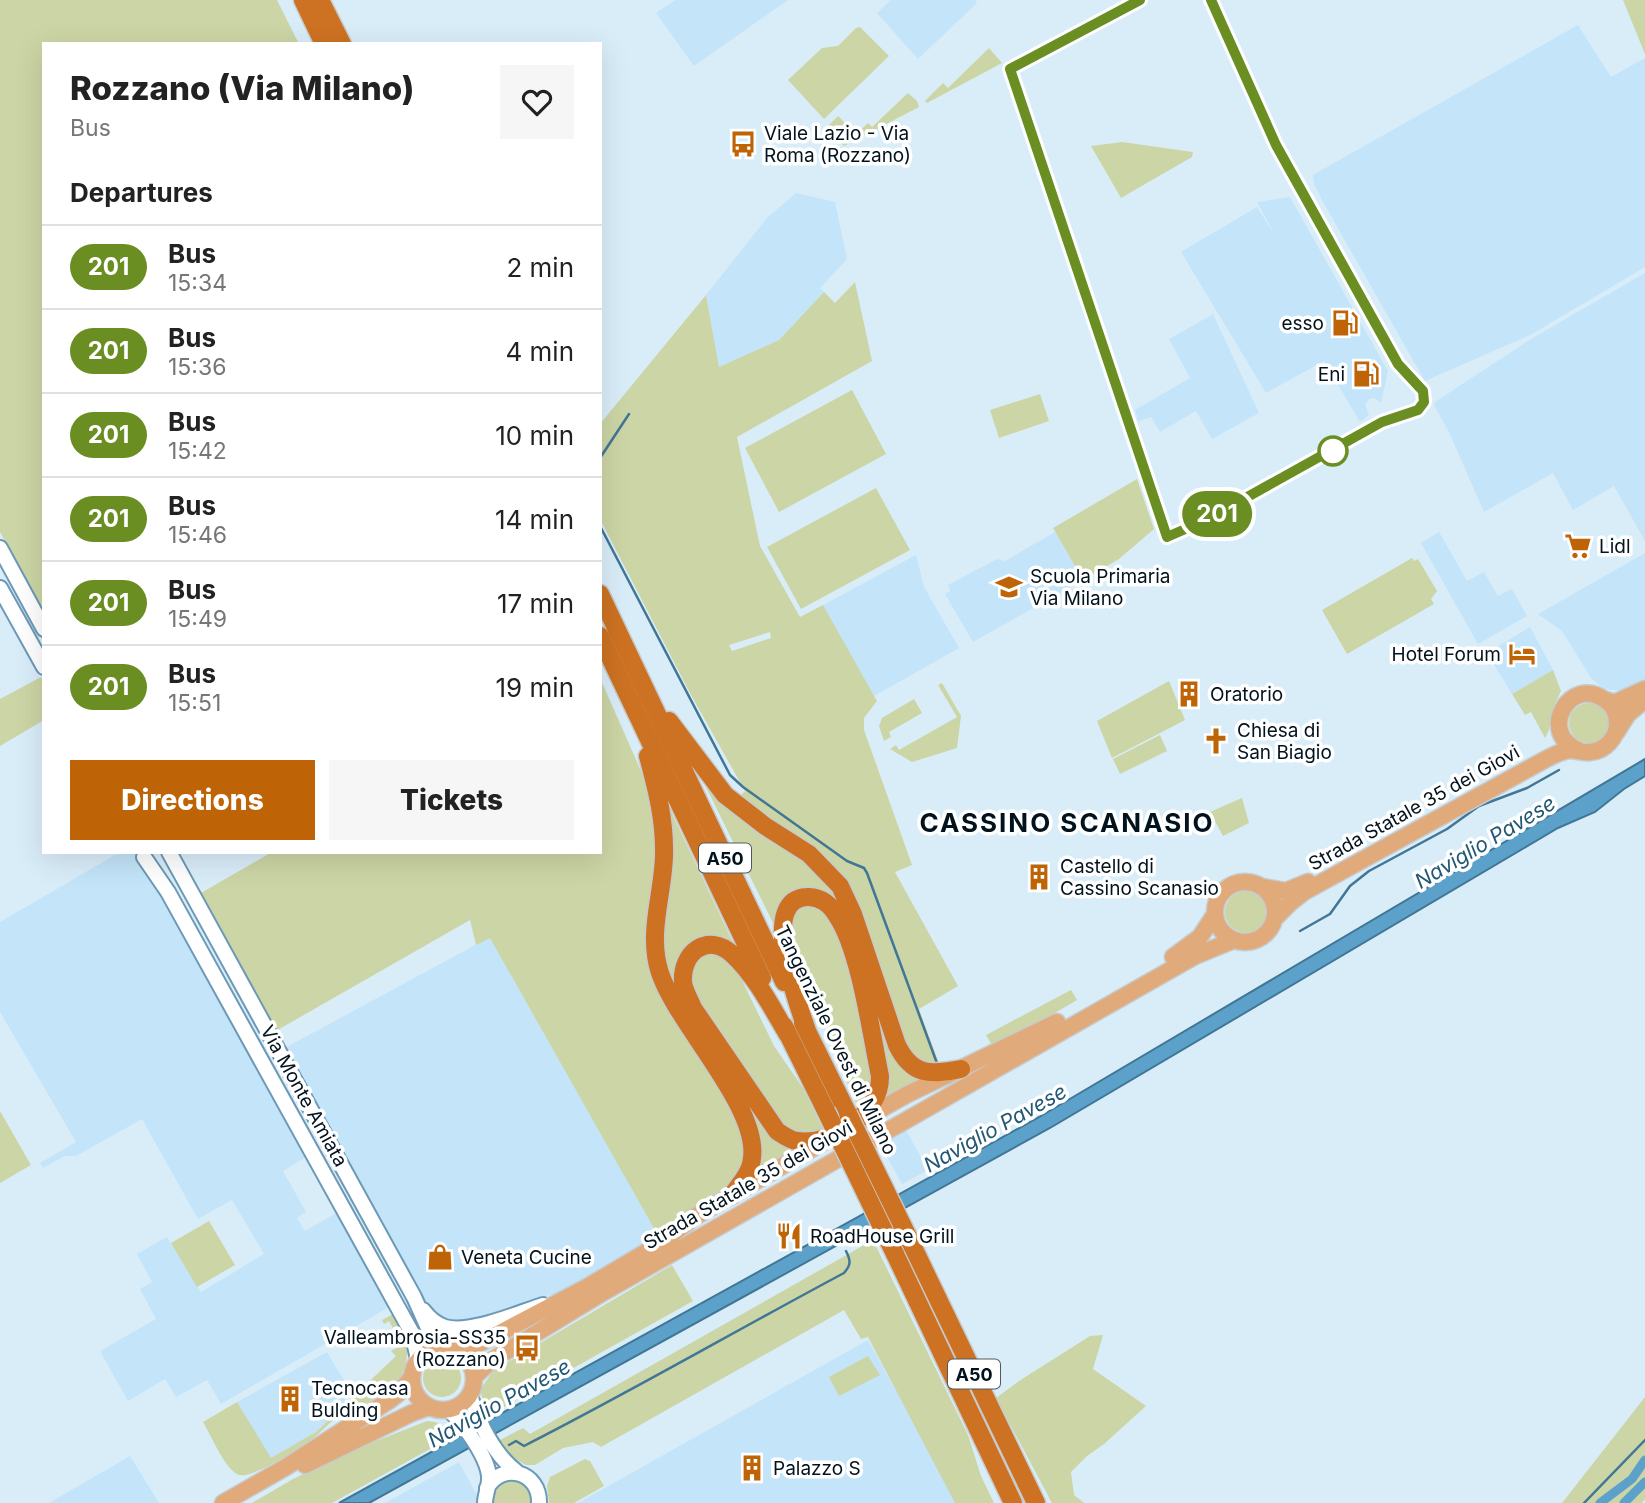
<!DOCTYPE html>
<html lang="en">
<head>
<meta charset="utf-8">
<style>
	body { margin:0; font-family:Inter,sans-serif; background:#f6f6f6; color:#222; height:100vh; display:flex; flex-direction:column; font-size:26px; white-space:nowrap }
	* { box-sizing:border-box; margin:0 }
	p { font-size:23px; color:#767676 }
	.icon { flex:none; width:38px; height:38px; fill:none; stroke:currentColor; stroke-width:2; stroke-linecap:round; stroke-linejoin:round }
	.map { position:relative; flex:1; overflow:hidden }
	.sheet { position:absolute; left:42px; top:42px; width:560px; height:812px; display:flex; flex-direction:column; background:#fff; border-radius:0px; box-shadow:0 7px 28px #0002 }
	.sheet>* { flex:none }
	.badge { padding:0 14px; border-radius:23px; font-size:24px; line-height:46px }
	.map>.badge { position:absolute; translate:-50% -50%; box-shadow:0 0 0 4px #fff }
	h2 { padding:0 28px; font-size:26px; line-height:63px }
	.round { display:grid; place-items:center; flex:none; width:74px; height:74px; border-radius:0px; background:#f6f6f6 }
	.head { display:flex; align-items:center; justify-content:space-between; height:119px; padding:0 28px }
	h1 { font-size:33px; font-weight:800; line-height:52px }
	.button { display:flex; gap:14px; margin-top:auto; padding:14px 28px }
	.button a { flex:1; height:80px; border-radius:0px; background:#be6406; color:#fff; font-size:28px; font-weight:800; line-height:80px; text-align:center }
	.button a+a { background:#f6f6f6; color:#222 }
	ul { padding:0; list-style:none }
	li { display:flex; align-items:center; gap:21px; height:84px; padding:0 28px; border-top:2px solid #e0e0e0 }
	li div { flex:1 }
	li b { display:block; font-size:26px }
	li em { font-style:normal }
	li .badge { min-width:77px; font-weight:700; text-align:center }
	.map>svg:first-child { display:block }
	.built { fill:#c3e4f9 }
	.green { fill:#ccd5a5; fill-rule:evenodd }
	.water { fill:#5ca1ca; stroke:#417696; stroke-width:2 }
	.lines { fill:none; stroke-linecap:round; stroke-linejoin:round }
	.stream { stroke:#417696; stroke-width:2.5 }
	.canal { stroke:#5ca1ca; stroke-width:9 }
	.secondary-casing { stroke:#6b99b6; stroke-width:18 }
	.primary-casing { stroke:#c7cbcd; stroke-width:19 }
	.motorway-casing { stroke:#c7cbcd; stroke-width:21 }
	.secondary { stroke:#fff; stroke-width:14 }
	.primary { stroke:#e1aa7a; stroke-width:16 }
	.motorway { stroke:#cd7222; stroke-width:18 }
	.motorway-bridge-casing { stroke:#c7cbcd; stroke-width:21; stroke-linecap:butt }
	.motorway-bridge { stroke:#cd7222; stroke-width:18 }
	.line-casing { stroke:#fff; stroke-width:16 }
	.line { stroke:#6b8e23; stroke-width:10 }
	.stop-dot { fill:#fff; stroke:#6b8e23; stroke-width:3.5 }
	.labels { text-anchor:middle; dominant-baseline:central; stroke-width:7; stroke-linejoin:round; paint-order:stroke }
	.shield { fill:#fff; stroke:#4e5a61; stroke-width:2 }
	.shield-label { font-size:18px; font-weight:bold; fill:#02131d }
	.poi-label { font-size:19px; fill:#02131d; stroke:#fff; text-anchor:start }
	.street-label { font-size:19px; fill:#02131d; stroke:#fff }
	.water-label { font-size:21px; font-style:italic; fill:#225775; stroke:#fff }
	.district-label { font-size:26px; font-weight:bold; letter-spacing:2px; fill:#02131d; stroke:#fff }
</style>
</head>
<body>
<div class="map">
<svg width="1645" height="1503" viewBox="0 0 1645 1503">
	<rect width="100%" height="100%" fill="#d9edf9"/>
	<!-- built -->
	<path class="built" d="M 675,0 L 788,0 L 694,66 L 656,13 Z
		M 891,0 L 975,0 L 977,3 L 918,59 L 877,13 Z
		M 1578,25 L 1611,77 L 1645,58 L 1645,267 L 1532,334 L 1425,381 L 1323,202 L 1314,184 L 1313,175 Z
		M 796,193 L 835,202 L 847,259 L 820,288 L 824,292 L 779,340 L 719,367 L 706,295 L 767,218 Z
		M 1290,197 L 1388,371 L 1381,403 L 1374,398 L 1369,399 L 1365,405 L 1369,415 L 1360,422 L 1324,361 L 1266,393 L 1181,252 L 1257,207 L 1276,237 L 1257,202 Z
		M 1645,273 L 1645,541 L 1614,486 L 1573,510 L 1553,473 L 1484,512 L 1449,432 L 1434,405 L 1435,402 L 1531,339 Z
		M 1213,314 L 1259,413 L 1212,439 L 1196,411 L 1160,432 L 1151,417 L 1138,421 L 1135,410 L 1190,378 L 1169,339 Z
		M 1055,532 L 1083,580 L 973,642 L 945,594 L 950,591 L 948,585 L 997,559 L 1005,561 Z
		M 1439,532 L 1467,581 L 1484,572 L 1498,596 L 1512,589 L 1527,616 L 1478,644 L 1421,543 Z
		M 1645,553 L 1645,680 L 1624,690 L 1611,690 L 1603,688 L 1591,678 L 1562,631 L 1538,614 Z
		M 916,555 L 924,587 L 959,648 L 874,696 L 823,605 Z
		M 1530,627 L 1553,670 L 1512,694 L 1487,653 Z
		M 137,853 L 144,857 L 314,1152 L 283,1171 L 306,1212 L 297,1218 L 305,1231 L 345,1208 L 396,1303 L 221,1404 L 207,1380 L 176,1397 L 165,1379 L 128,1401 L 100,1351 L 156,1319 L 140,1289 L 152,1282 L 137,1254 L 167,1237 L 201,1292 L 264,1254 L 232,1200 L 198,1219 L 142,1119 L 76,1156 L 65,1156 L 43,1168 L 40,1163 L 76,1142 L 0,1012 L 0,922 L 115,855 Z
		M 490,937 L 660,1239 L 570,1288 L 468,1324 L 442,1322 L 422,1302 L 285,1048 Z
		M 905,1128 L 928,1170 L 902,1184 L 879,1142 Z
		M 868,1340 L 958,1503 L 578,1503 Z
		M 327,1352 L 354,1397 L 316,1432 L 270,1459 L 237,1402 Z
		M 130,1456 L 159,1503 L 49,1503 Z
		M 459,1462 L 481,1503 L 385,1503 Z"/>
	<!-- green -->
	<path class="green" d="M 0,0 L 277,0 L 299,44 L 44,44 L 44,612 L 0,532 Z
		M 1623,0 L 1645,0 L 1645,54 Z
		M 860,27 L 889,56 L 824,119 L 788,80 L 822,48 L 838,46 L 856,28 Z
		M 989,48 L 1002,63 L 927,103 L 925,101 L 943,83 L 948,88 Z
		M 908,93 L 917,101 L 919,107 L 844,146 L 827,127 L 838,116 L 856,134 L 868,123 L 872,127 Z
		M 1122,142 L 1193,152 L 1192,157 L 1121,198 L 1091,146 Z
		M 855,282 L 872,361 L 737,437 L 760,546 L 800,617 L 823,605 L 877,701 L 864,718 L 864,730 L 912,865 L 895,872 L 958,986 L 919,1009 L 940,1066 L 934,1070 L 904,1050 L 854,904 L 736,800 L 745,791 L 691,695 L 600,519 L 600,424 L 706,295 L 719,367 L 779,340 L 824,292 L 835,303 ZM 770,632 L 771,638 L 732,651 L 729,645 Z
		M 852,390 L 886,454 L 779,512 L 745,448 Z
		M 1040,394 L 1049,421 L 999,438 L 990,410 Z
		M 1137,479 L 1154,529 L 1119,559 L 1083,580 L 1053,528 Z
		M 876,488 L 910,550 L 801,609 L 767,547 Z
		M 1412,558 L 1414,561 L 1418,559 L 1437,591 L 1431,599 L 1434,604 L 1347,654 L 1322,610 Z
		M 1553,670 L 1561,691 L 1553,708 L 1549,730 L 1545,738 L 1531,712 L 1525,715 L 1512,694 Z
		M 41,677 L 44,682 L 44,720 L 0,746 L 0,699 Z
		M 600,678 L 649,789 L 659,834 L 650,934 L 739,1120 L 746,1156 L 732,1187 L 660,1239 L 490,938 L 476,945 L 470,920 L 274,1032 L 201,893 L 272,852 L 600,852 Z
		M 1169,681 L 1185,720 L 1112,758 L 1097,721 Z
		M 942,683 L 961,716 L 957,748 L 912,762 L 890,749 L 896,745 L 899,750 L 957,717 L 938,685 Z
		M 914,699 L 922,713 L 889,732 L 891,737 L 884,741 L 879,726 L 882,718 Z
		M1569 723a20 20 0 1 1 40 0a20 20 0 1 1-40 0Z
		M 1160,735 L 1167,751 L 1120,774 L 1113,759 Z
		M 702,779 L 796,851 L 831,882 L 892,1043 L 925,1078 L 881,1103 L 847,925 L 807,893 L 774,925 Z
		M 660,788 L 735,947 L 715,942 L 677,980 L 798,1148 L 752,1177 L 756,1150 L 676,997 L 661,958 Z
		M 1242,798 L 1249,823 L 1223,836 L 1210,812 Z
		M1225 912a21 21 0 1 1 42 0a21 21 0 1 1-42 0Z
		M 812,903 L 830,915 L 853,970 L 874,1088 L 859,1110 L 831,1045 L 835,1042 L 822,1014 L 791,934 L 793,910 Z
		M 717,952 L 736,968 L 774,1046 L 803,1088 L 824,1131 L 809,1135 L 784,1131 L 688,986 L 696,955 Z
		M 1071,990 L 1077,1000 L 994,1049 L 986,1035 Z
		M 0,1111 L 31,1165 L 0,1183 Z
		M 209,1221 L 235,1265 L 197,1287 L 171,1243 Z
		M 873,1240 L 968,1435 L 981,1476 L 994,1503 L 955,1503 L 868,1337 L 861,1339 L 844,1310 L 601,1447 L 593,1442 L 563,1448 L 535,1465 L 526,1465 L 508,1455 L 498,1441 L 523,1428 L 530,1434 Z
		M 672,1265 L 693,1301 L 488,1416 L 480,1390 L 493,1371 Z
		M 393,1314 C 404,1335 413,1352 402,1374 C 390,1398 356,1405 335,1419 C 328,1424 322,1431 315,1437 C 303,1446 253,1479 239,1475 C 225,1470 211,1435 203,1422 L 237,1402 L 271,1458 L 316,1432 L 353,1397 L 347,1385 L 349,1382 L 358,1392 L 396,1356 L 391,1351 L 402,1345 L 389,1321 L 384,1324 L 382,1320 Z
		M 1103,1335 L 1093,1369 L 1146,1406 L 1104,1444 L 1087,1456 L 1071,1472 L 1074,1495 L 1084,1503 L 1052,1503 L 996,1398 L 1019,1381 L 1090,1336 Z
		M 868,1356 L 880,1375 L 839,1396 L 829,1377 Z
		M423 1378a19 19 0 1 1 38 0a19 19 0 1 1-38 0Z
		M 1645,1397 L 1645,1499 L 1642,1503 L 1562,1503 Z
		M 427,1421 L 435,1422 L 457,1434 L 332,1503 L 252,1503 L 293,1479 L 353,1450 Z
		M 585,1459 L 590,1461 L 604,1486 L 574,1503 L 549,1503 L 547,1486 L 550,1477 Z
		M 513,1481 C 526,1483 532,1490 533,1503 L 493,1503 C 494,1490 500,1483 513,1481 Z"/>
	<!-- water -->
	<path class="water" d="M 1645,759 L 1645,776 L 1624,789 L 1595,812 L 1558,828 L 1050,1128 L 369,1503 L 339,1503 L 1041,1116 Z"/>
	<g class="lines">
		<!-- stream -->
		<path class="stream" d="M 600,458 L 629,414
			M 600,526 L 730,775 L 743,787 L 847,861 L 864,868 L 867,873 L 938,1066
			M 1300,931 L 1330,914 L 1350,886 L 1369,871 L 1447,829 L 1479,806 L 1527,788 L 1559,770
			M 509,1445 L 516,1441 L 524,1446 C 632,1391 737,1330 844,1273 C 851,1265 851,1261 846,1251
			M 1584,1503 L 1645,1440"/>
		<!-- canal -->
		<path class="canal" d="M 1600,1503 L 1632,1479 L 1645,1460
			M 1624,1503 L 1645,1482"/>
		<!-- secondary casing -->
		<g class="secondary-casing">
			<path id="secondary" d="M 0,548 L 44,629
				M 0,588 L 44,667
				M 169,852 L 414,1297 L 432,1337 L 440,1347
				M 144,857 L 168,892 L 412,1333 L 418,1359
				M 423,1310 C 429,1318 435,1324 445,1327 C 470,1334 518,1313 543,1305
				M 470,1396 C 480,1424 493,1454 517,1472
				M 449,1410 C 463,1423 487,1456 489,1476 C 490,1485 485,1494 485,1503
				M 487,1488 C 503,1461 540,1472 539,1503"/>
		</g>
		<!-- primary casing -->
		<g class="primary-casing">
			<path id="primary" d="M 1606,700 L 1614,703 L 1645,689
				M 1616,733 L 1628,714 L 1645,700
				M1215 912a30 30 0 1 1 60 0a30 30 0 1 1-60 0Z
				M 1262,887 L 1286,891 L 1308,882
				M 1275,918 L 1290,903 L 1304,892 L 1548,758 C 1555,755 1561,751 1569,750 C 1576,750 1583,753 1590,752 C 1605,751 1617,738 1617,723 C 1617,714 1613,705 1605,700 C 1571,674 1535,733 1580,751
				M 1173,957 L 1200,937 L 1215,914
				M 860,1121 L 906,1095 L 1057,1022
				M412 1379a31 31 0 1 1 62 0a31 31 0 1 1-62 0Z
				M 458,1351 L 475,1346 L 587,1287 L 663,1242 L 693,1218 L 825,1141
				M 474,1377 L 492,1360 L 604,1292 L 1195,956 L 1234,940
				M 305,1465 L 412,1413 L 429,1407
				M 223,1503 L 286,1467 L 390,1400 L 399,1393 L 411,1378"/>
		</g>
		<!-- motorway casing -->
		<g class="motorway-casing">
			<path id="motorway" d="M 303,0 L 324,44
				M 320,0 L 342,44
				M 600,594 L 784,982
				M 600,636 L 762,978
				M 669,721 L 725,795 L 765,826 L 809,854 L 840,886 L 853,914 L 897,1045 C 912,1076 930,1075 961,1069
				M 648,756 C 657,790 665,821 664,856 C 663,895 647,934 660,973 C 677,1024 759,1106 752,1158 C 751,1172 741,1183 732,1195
				M 803,1023 L 848,1114
				M 784,1026 L 826,1111
				M 788,1035 C 772,1008 756,976 732,954 C 707,932 681,953 683,982 C 684,991 690,1000 693,1008 L 777,1131 C 783,1135 790,1140 797,1141 C 833,1146 881,1114 880,1076 C 871,1033 860,950 837,916 C 831,905 820,896 807,897 C 757,899 799,1006 807,1031
				M 912,1245 L 1036,1503
				M 895,1254 L 1013,1503"/>
		</g>
		<!-- secondary -->
		<use href="#secondary" class="secondary"/>
		<!-- primary -->
		<use href="#primary" class="primary"/>
		<!-- motorway -->
		<use href="#motorway" class="motorway"/>
		<!-- motorway-bridge casing -->
		<g class="motorway-bridge-casing">
			<path id="motorway-bridge" d="M 826,1111 L 895,1254
				M 848,1114 L 912,1245"/>
		</g>
		<!-- motorway-bridge -->
		<use href="#motorway-bridge" class="motorway-bridge"/>
	</g>
	<g class="lines">
		<!-- line casing -->
		<g class="line-casing">
			<path id="line" d="M 1140,0 L 1010,69 L 1167,537 L 1206,520 L 1382,422 L 1418,410 L 1424,402 L 1423,391 L 1398,364 L 1276,145 L 1211,0"/>
		</g>
		<!-- line -->
		<use href="#line" class="line"/>
	</g>
	<!-- icons -->
	<defs>
		<g id="bus-bare" transform="scale(2.1)"><path d="M-5-6H5V4H4V6H2V4H-2V6H-4V4H-5ZM-3.5-4V0h7V-4ZM-3.5 1.2v1.5H-2V1.2ZM2 1.2v1.5H3.5V1.2Z" fill="#be6406" stroke="#fff" stroke-width="2.5" paint-order="stroke"/></g>
		<g id="fuel-bare" transform="scale(2.1)"><path d="M-5.5-6h7V0h2V4h1.3V-2.5L3-4.5l.8-.8L6-3V5H2.5V1h-1V6h-7ZM-4.2-4.7v3.2H.2V-4.7Z" fill="#be6406" stroke="#fff" stroke-width="2.5" paint-order="stroke"/></g>
		<g id="supermarket-bare" transform="scale(2.1)"><path d="M-6-5.5h2.5l.6 2H6L4.5 2H-2.5L-4.4-4H-6ZM-1.5 3.2a1.3 1.3 0 1 0 .1 0ZM3 3.2a1.3 1.3 0 1 0 .1 0Z" fill="#be6406" stroke="#fff" stroke-width="2.5" paint-order="stroke"/></g>
		<g id="school-bare" transform="scale(2.1)"><path d="M0-5L7-2L0 1L-7-2ZM-4 1L0 2.5L4 1V4Q0 6-4 4Z" fill="#be6406" stroke="#fff" stroke-width="2.5" paint-order="stroke"/></g>
		<g id="hotel-bare" transform="scale(2.1)"><path d="M-6-4.5h1.5V1H6V5H4.5V3h-9V5H-6ZM-4 0a1.8 1.8 0 1 1 3.6 0ZM.5 0V-2.5h3Q6-2.5 6 0Z" fill="#be6406" stroke="#fff" stroke-width="2.5" paint-order="stroke"/></g>
		<g id="building-bare" transform="scale(2.1)"><path d="M-4-6H4V6H1V3H-1V6H-4ZM-2.5-4.3h1.7v1.8h-1.7ZM.8-4.3h1.7v1.8H.8ZM-2.5-1h1.7V.8h-1.7ZM.8-1h1.7V.8H.8Z" fill="#be6406" stroke="#fff" stroke-width="2.5" paint-order="stroke"/></g>
		<g id="church-bare" transform="scale(2.1)"><path d="M-1.2-6h2.4v3.5h3.3v2.4h-3.3V6h-2.4V-.1h-3.3v-2.4h3.3Z" fill="#be6406" stroke="#fff" stroke-width="2.5" paint-order="stroke"/></g>
		<g id="restaurant-bare" transform="scale(2.1)"><path d="M-5-6h1v4h1v-4h1v4h1v-4h1v5L-1.5 .5V6h-2V.5L-5-1ZM5-6V6H3V1.5H1.5Q1.5-4 5-6Z" fill="#be6406" stroke="#fff" stroke-width="2.5" paint-order="stroke"/></g>
		<g id="shop-bare" transform="scale(2.1)"><path d="M-5-2.5h2.3a2.7 3.5 0 0 1 5.4 0H5L5.5 6h-11ZM-1.5-2.5h3a1.5 2.3 0 0 0-3 0Z" fill="#be6406" stroke="#fff" stroke-width="2.5" paint-order="stroke"/></g>
	</defs>
	<g fill-rule="evenodd">
		<use href="#bus-bare" x="743" y="144"/>
		<use href="#fuel-bare" x="1345" y="323"/>
		<use href="#fuel-bare" x="1366" y="374"/>
		<use href="#supermarket-bare" x="1578" y="546"/>
		<use href="#school-bare" x="1009" y="587"/>
		<use href="#hotel-bare" x="1522" y="654"/>
		<use href="#building-bare" x="1189" y="694"/>
		<use href="#church-bare" x="1216" y="741"/>
		<use href="#building-bare" x="1039" y="877"/>
		<use href="#restaurant-bare" x="789" y="1236"/>
		<use href="#shop-bare" x="440" y="1257"/>
		<use href="#bus-bare" x="527" y="1348"/>
		<use href="#building-bare" x="290" y="1399"/>
		<use href="#building-bare" x="752" y="1468"/>
	</g>
	<!-- markers -->
	<circle class="stop-dot" cx="1333" cy="451" r="14"/>
	<g class="labels">
		<!-- shield labels -->
		<g class="shield">
			<rect x="699" y="843.5" width="52" height="29" rx="5"/>
			<rect x="948" y="1359.5" width="52" height="29" rx="5"/>
		</g>
		<g class="shield-label">
			<text x="725" y="858">A50</text>
			<text x="974" y="1374">A50</text>
		</g>
		<!-- poi labels -->
		<g class="poi-label">
			<text x="764" y="133">Viale Lazio - Via<tspan x="764" dy="22">Roma (Rozzano)</tspan></text>
			<text x="1324" y="323" text-anchor="end">esso</text>
			<text x="1345" y="374" text-anchor="end">Eni</text>
			<text x="1599" y="546">Lidl</text>
			<text x="1030" y="576">Scuola Primaria<tspan x="1030" dy="22">Via Milano</tspan></text>
			<text x="1501" y="654" text-anchor="end">Hotel Forum</text>
			<text x="1210" y="694">Oratorio</text>
			<text x="1237" y="730">Chiesa di<tspan x="1237" dy="22">San Biagio</tspan></text>
			<text x="1060" y="866">Castello di<tspan x="1060" dy="22">Cassino Scanasio</tspan></text>
			<text x="810" y="1236">RoadHouse Grill</text>
			<text x="461" y="1257">Veneta Cucine</text>
			<text x="506" y="1337" text-anchor="end">Valleambrosia-SS35<tspan x="506" dy="22">(Rozzano)</tspan></text>
			<text x="311" y="1388">Tecnocasa<tspan x="311" dy="22">Bulding</tspan></text>
			<text x="773" y="1468">Palazzo S</text>
		</g>
		<!-- street labels -->
		<g class="street-label">
			<text transform="translate(1414 808) rotate(-29)">Strada Statale 35 dei Giovi</text>
			<text transform="translate(836 1040) rotate(64)">Tangenziale Ovest di Milano</text>
			<text transform="translate(304 1096) rotate(61)">Via Monte Amiata</text>
			<text transform="translate(748 1185) rotate(-30)">Strada Statale 35 dei Giovi</text>
		</g>
		<!-- water labels -->
		<g class="water-label">
			<text transform="translate(1485 842) rotate(-31)">Naviglio Pavese</text>
			<text transform="translate(995 1128) rotate(-29)">Naviglio Pavese</text>
			<text transform="translate(499 1403) rotate(-29)">Naviglio Pavese</text>
		</g>
		<!-- district labels -->
		<g class="district-label">
			<text x="1067" y="822">CASSINO SCANASIO</text>
		</g>
	</g>
</svg>
<b class="badge" style="left:1217px;top:514px;background:#6b8e23;color:#fff">201</b>
<section class="sheet">
<div class="head"><div><h1>Rozzano (Via Milano)</h1><p>Bus</p></div><a class="round"><svg class="icon" aria-label="heart" viewBox="0 0 24 24"><path d="M12 20l-8-8c-3-5 5-10 8-4 3-6 11-1 8 4z"/></svg></a></div>
<h2>Departures</h2>
<ul>
<li><span class="badge" style="background:#6b8e23;color:#fff">201</span><div><b>Bus</b><p>15:34</p></div><em>2 min</em></li>
<li><span class="badge" style="background:#6b8e23;color:#fff">201</span><div><b>Bus</b><p>15:36</p></div><em>4 min</em></li>
<li><span class="badge" style="background:#6b8e23;color:#fff">201</span><div><b>Bus</b><p>15:42</p></div><em>10 min</em></li>
<li><span class="badge" style="background:#6b8e23;color:#fff">201</span><div><b>Bus</b><p>15:46</p></div><em>14 min</em></li>
<li><span class="badge" style="background:#6b8e23;color:#fff">201</span><div><b>Bus</b><p>15:49</p></div><em>17 min</em></li>
<li><span class="badge" style="background:#6b8e23;color:#fff">201</span><div><b>Bus</b><p>15:51</p></div><em>19 min</em></li>
</ul>
<div class="button"><a>Directions</a><a>Tickets</a></div>
</section>
</div>
</body>
</html>
